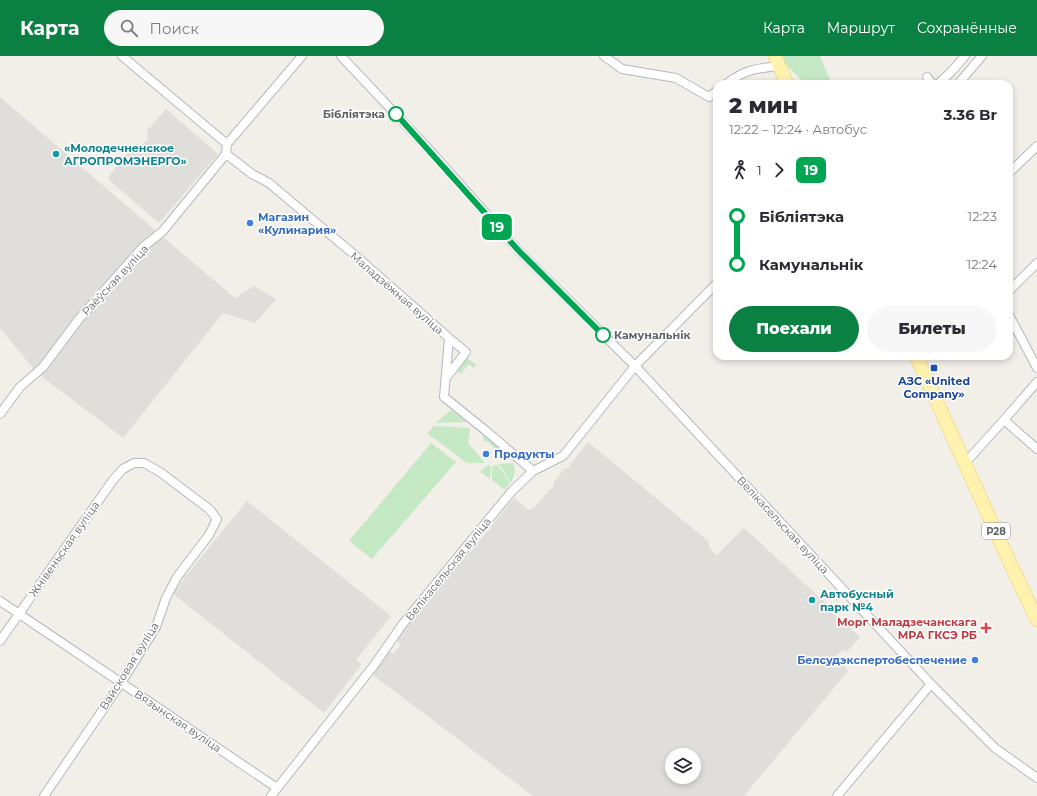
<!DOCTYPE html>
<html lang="ru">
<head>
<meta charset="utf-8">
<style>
	body { margin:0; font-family:Montserrat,sans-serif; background:#f7f7f7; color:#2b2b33; height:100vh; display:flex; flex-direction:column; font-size:15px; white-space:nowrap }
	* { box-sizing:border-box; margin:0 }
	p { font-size:13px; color:#7c7c81 }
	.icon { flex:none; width:22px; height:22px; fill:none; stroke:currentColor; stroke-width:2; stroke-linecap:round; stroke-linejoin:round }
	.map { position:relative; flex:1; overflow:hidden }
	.panel { position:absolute; left:713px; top:24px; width:300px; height:280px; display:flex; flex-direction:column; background:#fff; border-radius:12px; box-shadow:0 2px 6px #0003 }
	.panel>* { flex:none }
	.badge { padding:0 8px; border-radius:6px; font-size:14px; line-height:26px }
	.controls { position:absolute; left:665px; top:692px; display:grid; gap:8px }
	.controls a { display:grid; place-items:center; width:36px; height:36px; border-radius:50%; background:#fff; box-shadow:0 2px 6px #0003; font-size:20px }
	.map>.badge { position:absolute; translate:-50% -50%; box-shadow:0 0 0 2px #fff }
	.legs { display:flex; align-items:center; gap:6px; height:44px; padding:0 16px; font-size:13px }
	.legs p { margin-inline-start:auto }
	.headline { display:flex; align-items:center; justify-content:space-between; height:68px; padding:0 16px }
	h1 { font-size:22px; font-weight:800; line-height:30px }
	.cta { display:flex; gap:8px; margin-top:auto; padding:8px 16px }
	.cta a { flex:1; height:46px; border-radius:24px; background:#0b8043; color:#fff; font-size:16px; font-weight:800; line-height:46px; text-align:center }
	.cta a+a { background:#f7f7f7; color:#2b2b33 }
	ul { padding:0 16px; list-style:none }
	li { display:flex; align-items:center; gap:14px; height:48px; font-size:15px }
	li i { display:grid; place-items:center; width:6px; height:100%; margin:0 5px; background:currentColor }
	li i::after { content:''; width:10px; height:10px; margin:-5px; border:3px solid; border-radius:50%; background:#fff }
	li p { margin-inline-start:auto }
	li:first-child i { background:linear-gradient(#0000 50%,currentColor 0) }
	li:last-child i { background:linear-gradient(currentColor 50%,#0000 0) }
	header { display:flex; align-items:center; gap:24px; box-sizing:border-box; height:56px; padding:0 20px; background:#0b8043; color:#fff }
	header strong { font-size:19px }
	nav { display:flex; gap:22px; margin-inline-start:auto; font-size:14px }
	.search { width:280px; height:36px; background:#f7f7f7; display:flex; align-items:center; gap:10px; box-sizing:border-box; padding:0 14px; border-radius:22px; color:#7c7c81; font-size:15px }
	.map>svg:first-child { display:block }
	.industrial { fill:#e0deda; fill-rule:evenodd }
	.green { fill:#c5e8c5 }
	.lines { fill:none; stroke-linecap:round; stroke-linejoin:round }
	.street-casing { stroke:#b5b8bc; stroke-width:10 }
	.primary-casing { stroke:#f2c960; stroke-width:14 }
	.street { stroke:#fff; stroke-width:8 }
	.primary { stroke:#fff2af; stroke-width:13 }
	.line-1-casing { stroke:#fff; stroke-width:9 }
	.line-1 { stroke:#00a651; stroke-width:6 }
	.stop-1-dot { fill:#fff; stroke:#00a651; stroke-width:2 }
	.culture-dot { fill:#0f9aa8; stroke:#fff; stroke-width:1.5 }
	.shop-dot { fill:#3f7fe0; stroke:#fff; stroke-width:1.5 }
	.transit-dot { fill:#1a4fb4; stroke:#fff; stroke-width:1.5 }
	.health-dot { fill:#e0444e; stroke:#fff; stroke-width:1.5 }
	.labels { text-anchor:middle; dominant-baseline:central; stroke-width:3; stroke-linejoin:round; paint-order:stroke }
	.shield { fill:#fff; stroke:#8f9295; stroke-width:1 }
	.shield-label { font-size:10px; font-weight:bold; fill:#5f6368 }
	.stop-label { font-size:11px; font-weight:bold; fill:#5f6368; stroke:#fff; text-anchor:end }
	.culture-label { font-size:11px; font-weight:bold; fill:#0d838f; stroke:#fff; text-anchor:start }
	.shop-label { font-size:11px; font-weight:bold; fill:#366cbe; stroke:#fff; text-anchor:start }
	.street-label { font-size:11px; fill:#5f6368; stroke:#fff }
	.transit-label { font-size:11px; font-weight:bold; fill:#164399; stroke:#fff }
	.health-label { font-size:11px; font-weight:bold; fill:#be3a42; stroke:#fff; text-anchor:end }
</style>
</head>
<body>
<header>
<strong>Карта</strong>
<div class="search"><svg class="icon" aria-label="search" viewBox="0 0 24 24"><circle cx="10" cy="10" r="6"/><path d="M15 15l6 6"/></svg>Поиск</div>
<nav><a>Карта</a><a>Маршрут</a><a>Сохранённые</a></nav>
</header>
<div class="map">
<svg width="1037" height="740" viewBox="0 0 1037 740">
	<rect width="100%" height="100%" fill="#f1efe8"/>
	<!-- industrial -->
	<path class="industrial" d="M 0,41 L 163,181 L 235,242 L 254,230 L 276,243 L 255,267 L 223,257 L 123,382 L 37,317 L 0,272 Z
		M 166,53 L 218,98 L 159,167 L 109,124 L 109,120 L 134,89 L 143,88 L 148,84 L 147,75 Z
		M 588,386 L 708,485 L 710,493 L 717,499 L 741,475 L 743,471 L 830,551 L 828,553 L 860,581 L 847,596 L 843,594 L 836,600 L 848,615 L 744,740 L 533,740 L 373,619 L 388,596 L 394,597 L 400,590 L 397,583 L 404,572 L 467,495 L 470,497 L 514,442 L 529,454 L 536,450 L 550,433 L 551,434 L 554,429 L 553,427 L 565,412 L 567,413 ZM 672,699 L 694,699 L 694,721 L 672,721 Z
		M 247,445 L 391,560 L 356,604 L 362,608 L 324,657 L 172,537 Z"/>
	<!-- green -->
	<path class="green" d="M 783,0 L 820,0 L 832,28 L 803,28 L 800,22 L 787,10 Z
		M 466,301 L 476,309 L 474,312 L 469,308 L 461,318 L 456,314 Z
		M 451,354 L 467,366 L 435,367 Z
		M 434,370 L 470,372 L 468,387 L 485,407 L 467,407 L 427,377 Z
		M 482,377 L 484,377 L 503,397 L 501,399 L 487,385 L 484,385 Z
		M 431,387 L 456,406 L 372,503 L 349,485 Z
		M 513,407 C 516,415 515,419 511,427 L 499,408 Z
		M 488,409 L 491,410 L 490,423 L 480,416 Z
		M 498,409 L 510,427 L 505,434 L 492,424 L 492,410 Z"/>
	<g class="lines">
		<!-- street casing -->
		<g class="street-casing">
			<path id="street" d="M 122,0 L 227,88
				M 341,0 L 436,101 L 518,194 L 635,310 L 931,628 L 995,692 L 1037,722
				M 604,0 L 622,13 L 676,22 L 709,41 L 717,35
				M 927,21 L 932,28
				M 726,28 C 743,14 758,12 779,10
				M 938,28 L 951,16 L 965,0
				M 958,28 L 982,0
				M 227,88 L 302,0
				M 226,98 L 252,118 L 269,127 L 357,201 L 449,282 L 444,341 L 485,374 L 533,415
				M 1009,117 L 1037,90
				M 1009,235 L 1037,207
				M 1009,259 L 1037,312
				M 446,322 L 466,296 L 449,282
				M 0,358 L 20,331 L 43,311 L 79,263 L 143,191 L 162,176 L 226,98 L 227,88
				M 1004,364 L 1037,393
				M 965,407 L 1004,364 L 1037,326
				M 0,545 L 277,732
				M 0,585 L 113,424 L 123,413 L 134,407 L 144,407 L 160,416 L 209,453 L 217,463 L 209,479 L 177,521 L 166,542 L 156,571 L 121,627 L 44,740
				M 271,740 L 375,608 L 402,569 L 512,435 L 533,415 L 563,400 L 635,310 L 717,227
				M 837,740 L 931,628"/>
		</g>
		<!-- primary casing -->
		<g class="primary-casing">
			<path id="primary" d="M 775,0 L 787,28
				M 916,300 L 1011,509 L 1037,564"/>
		</g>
		<!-- street -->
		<use href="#street" class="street"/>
		<!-- primary -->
		<use href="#primary" class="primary"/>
	</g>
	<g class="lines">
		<!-- line-1 casing -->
		<g class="line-1-casing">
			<path id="line-1" d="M 396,58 L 518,194 L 603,279"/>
		</g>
		<!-- line-1 -->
		<use href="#line-1" class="line-1"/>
	</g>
	<!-- markers -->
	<g class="stop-1-dot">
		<circle cx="396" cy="58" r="7"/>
		<circle cx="603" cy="279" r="7"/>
	</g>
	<g class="culture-dot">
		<circle cx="56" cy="98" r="4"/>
		<circle cx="812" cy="544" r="4"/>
	</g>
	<g class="shop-dot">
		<circle cx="250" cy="167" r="4"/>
		<circle cx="486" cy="398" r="4"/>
		<circle cx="975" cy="604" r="4"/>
	</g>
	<rect class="transit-dot" x="930" y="308" width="8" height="8" rx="2"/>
	<path class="health-dot" d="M984 566h4v4h4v4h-4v4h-4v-4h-4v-4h4z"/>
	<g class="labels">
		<!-- shield labels -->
		<rect class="shield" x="982" y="467" width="28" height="16" rx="3"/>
		<g class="shield-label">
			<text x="996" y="475">Р28</text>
		</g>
		<!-- stop labels -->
		<g class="stop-label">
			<text x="385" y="58">Бібліятэка</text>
			<text x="614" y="279" text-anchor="start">Камунальнік</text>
		</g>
		<!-- culture labels -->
		<g class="culture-label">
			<text x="64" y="92">«Молодечненское<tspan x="64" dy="13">АГРОПРОМЭНЕРГО»</tspan></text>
			<text x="820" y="538">Автобусный<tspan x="820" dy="13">парк №4</tspan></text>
		</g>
		<!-- shop labels -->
		<g class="shop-label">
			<text x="258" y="161">Магазин<tspan x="258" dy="13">«Кулинария»</tspan></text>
			<text x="494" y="398">Продукты</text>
			<text x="967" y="604" text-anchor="end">Белсудэкспертобеспечение</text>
		</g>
		<!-- street labels -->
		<g class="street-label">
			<text transform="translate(115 224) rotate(-47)">Раёўская вуліца</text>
			<text transform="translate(397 237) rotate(41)">Маладзёжная вуліца</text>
			<text transform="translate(783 469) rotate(47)">Велікасельская вуліца</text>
			<text transform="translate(64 493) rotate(-55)">Жнівеньская вуліца</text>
			<text transform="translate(448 513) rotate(-51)">Велікасельская вуліца</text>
			<text transform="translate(129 610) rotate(-58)">Вайсковая вуліца</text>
			<text transform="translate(178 665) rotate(34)">Вязынская вуліца</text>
		</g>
		<!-- transit labels -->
		<g class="transit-label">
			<text x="934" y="325">АЗС «United<tspan x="934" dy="13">Company»</tspan></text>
		</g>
		<!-- health labels -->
		<g class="health-label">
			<text x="977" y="566">Морг Маладзечанскага<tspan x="977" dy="13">МРА ГКСЭ РБ</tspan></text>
		</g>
	</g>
</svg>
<div class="controls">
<a><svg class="icon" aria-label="layers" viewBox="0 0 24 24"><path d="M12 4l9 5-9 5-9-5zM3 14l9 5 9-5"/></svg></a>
</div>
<b class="badge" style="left:497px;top:171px;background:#00a651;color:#fff">19</b>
<section class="panel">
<div class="headline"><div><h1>2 мин</h1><p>12:22 – 12:24 · Автобус</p></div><b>3.36 Br</b></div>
<div class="legs"><svg class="icon" aria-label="walk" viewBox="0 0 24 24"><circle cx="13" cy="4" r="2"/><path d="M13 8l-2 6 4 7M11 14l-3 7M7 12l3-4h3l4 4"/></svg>1<svg class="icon" aria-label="forward" viewBox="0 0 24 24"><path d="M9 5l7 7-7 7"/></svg><b class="badge" style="background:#00a651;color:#fff">19</b></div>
<ul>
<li><i style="color:#00a651"></i><b>Бібліятэка</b><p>12:23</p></li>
<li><i style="color:#00a651"></i><b>Камунальнік</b><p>12:24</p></li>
</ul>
<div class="cta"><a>Поехали</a><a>Билеты</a></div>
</section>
</div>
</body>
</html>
